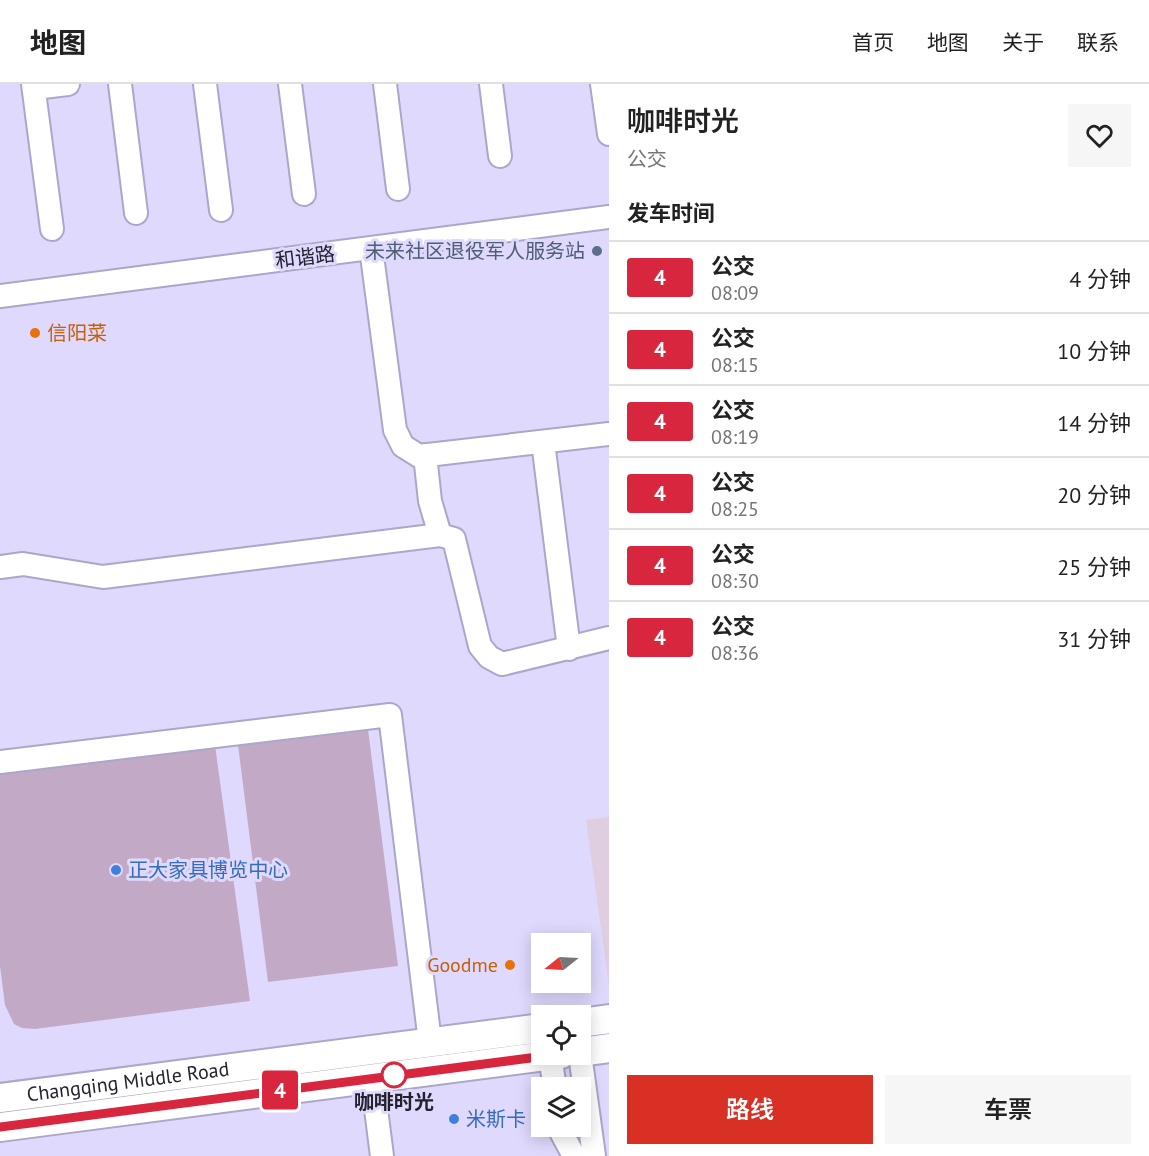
<!DOCTYPE html>
<html lang="zh">
<head>
<meta charset="utf-8">
<style>
	body { margin:0; font-family:"PT Sans","Noto Sans SC",sans-serif; background:#f6f6f6; color:#222; height:100vh; display:flex; flex-direction:column; font-size:22px; white-space:nowrap }
	* { box-sizing:border-box; margin:0 }
	p { font-size:20px; color:#767676 }
	.icon { flex:none; width:33px; height:33px; fill:none; stroke:currentColor; stroke-width:2; stroke-linecap:round; stroke-linejoin:round }
	.map { position:relative; flex:1; overflow:hidden }
	.details { display:flex; flex-direction:column; background:#fff; width:540px }
	.details>* { flex:none }
	.badge { padding:0 12px; border-radius:4px; font-size:21px; line-height:39px }
	.needle { width:39px; rotate:252deg }
	.fabs { position:absolute; left:531px; top:849px; display:grid; gap:12px }
	.fabs a { display:grid; place-items:center; width:60px; height:60px; border-radius:0px; background:#fff; box-shadow:0 3px 15px #0003; font-size:30px }
	.map>.badge { position:absolute; translate:-50% -50%; box-shadow:0 0 0 3px #fff }
	h2 { padding:0 18px; font-size:22px; line-height:54px }
	.round { display:grid; place-items:center; flex:none; width:63px; height:63px; border-radius:0px; background:#f6f6f6 }
	.headline { display:flex; align-items:center; justify-content:space-between; height:102px; padding:0 18px }
	h1 { font-size:28px; font-weight:600; line-height:45px }
	.button { display:flex; gap:12px; margin-top:auto; padding:12px 18px }
	.button a { flex:1; height:69px; border-radius:0px; background:#d93025; color:#fff; font-size:24px; font-weight:600; line-height:69px; text-align:center }
	.button a+a { background:#f6f6f6; color:#222 }
	ul { padding:0; list-style:none }
	li { display:flex; align-items:center; gap:18px; height:72px; padding:0 18px; border-top:2px solid #e0e0e0 }
	li div { flex:1 }
	li b { display:block; font-size:22px }
	li em { font-style:normal }
	li .badge { min-width:66px; font-weight:700; text-align:center }
	header { display:flex; align-items:center; gap:36px; box-sizing:border-box; height:84px; padding:0 30px; background:#fff; border-bottom:2px solid #e0e0e0 }
	header strong { font-size:28px }
	nav { display:flex; gap:33px; margin-inline-start:auto; font-size:21px }
	main { display:flex; flex:1; min-height:0 }
	.map>svg:first-child { display:block }
	.commercial { fill:#dfcedf }
	.building { fill:#c2aac7 }
	.lines { fill:none; stroke-linecap:round; stroke-linejoin:round }
	.minor-casing { stroke:#aca6c9; stroke-width:26 }
	.major-casing { stroke:#aca6c9; stroke-width:32 }
	.minor { stroke:#fff; stroke-width:22 }
	.major { stroke:#fff; stroke-width:28 }
	.line-casing { stroke:#fff; stroke-width:14 }
	.line { stroke:#d7263d; stroke-width:9 }
	.service-dot { fill:#5c6f8a; stroke:#dfd9fd; stroke-width:2 }
	.food-dot { fill:#e8710a; stroke:#dfd9fd; stroke-width:2 }
	.shop-dot { fill:#3f7fe0; stroke:#dfd9fd; stroke-width:2 }
	.stop-dot { fill:#fff; stroke:#d7263d; stroke-width:3 }
	.labels { text-anchor:middle; dominant-baseline:central; stroke-width:6; stroke-linejoin:round; paint-order:stroke }
	.service-label { font-size:20px; fill:#4e5e75; stroke:#dfd9fd; text-anchor:end }
	.street-label { font-size:20px; fill:#24212f; stroke:#dfd9fd }
	.food-label { font-size:20px; fill:#c56008; stroke:#dfd9fd; text-anchor:start }
	.shop-label { font-size:20px; fill:#366cbe; stroke:#dfd9fd; text-anchor:start }
	.stop-label { font-size:20px; font-weight:bold; fill:#24212f; stroke:#dfd9fd }
</style>
</head>
<body>
<header>
<strong>地图</strong>
<nav><a>首页</a><a>地图</a><a>关于</a><a>联系</a></nav>
</header>
<main>
<div class="map">
<svg width="609" height="1072" viewBox="0 0 609 1072">
	<rect width="100%" height="100%" fill="#dfd9fd"/>
	<!-- commercial -->
	<path class="commercial" d="M 609,733 L 609,902 L 586,736 Z"/>
	<!-- building -->
	<path class="building" d="M 368,645 L 398,882 L 268,898 L 238,661 Z
		M 215,661 L 250,917 L 35,945 L 22,944 L 14,940 L 5,921 L 0,882 L 0,690 Z"/>
	<g class="lines">
		<!-- minor casing -->
		<g class="minor-casing">
			<path id="minor" d="M 33,0 L 52,145
				M 120,0 L 136,129
				M 205,0 L 221,126
				M 290,0 L 304,110
				M 385,0 L 398,105
				M 491,0 L 500,72
				M 602,0 L 609,50
				M 34,4 L 68,0
				M 371,164 L 395,346 L 403,362 L 419,372 L 609,350
				M 0,212 L 609,133
				M 543,358 L 569,565
				M 425,371 L 430,417 L 440,451
				M 0,483 L 23,480 L 103,493 L 440,451 L 454,455 L 480,562 L 489,573 L 502,580 L 609,554
				M 0,678 L 390,631 L 430,958
				M 580,970 L 594,1072
				M 550,972 L 555,1004
				M 372,994 L 382,1072
				M 559,1042 L 560,1046 L 574,1072"/>
		</g>
		<!-- major casing -->
		<g class="major-casing">
			<g id="major">
				<path d="M 580,939 L 609,935"/>
				<path d="M 580,968 L 609,964"/>
				<path id="s1" d="M 0,1014 L 542,944"/>
				<path d="M 0,1043 L 561,970"/>
			</g>
		</g>
		<!-- minor -->
		<use href="#minor" class="minor"/>
		<!-- major -->
		<use href="#major" class="major"/>
	</g>
	<g class="lines">
		<!-- line casing -->
		<g class="line-casing">
			<path id="line" d="M 0,1043 L 561,970"/>
		</g>
		<!-- line -->
		<use href="#line" class="line"/>
	</g>
	<!-- markers -->
	<circle class="service-dot" cx="597" cy="167" r="6"/>
	<g class="food-dot">
		<circle cx="35" cy="249" r="6"/>
		<circle cx="510" cy="881" r="6"/>
	</g>
	<g class="shop-dot">
		<circle cx="116" cy="786" r="6"/>
		<circle cx="454" cy="1035" r="6"/>
	</g>
	<circle class="stop-dot" cx="394" cy="991" r="12"/>
	<g class="labels">
		<!-- service labels -->
		<g class="service-label">
			<text x="585" y="167">未来社区退役军人服务站</text>
		</g>
		<!-- street labels -->
		<g class="street-label">
			<text transform="translate(305 173) rotate(-7)">和谐路</text>
			<text stroke="none"><textPath href="#s1" startOffset="129">Changqing Middle Road</textPath></text>
		</g>
		<!-- food labels -->
		<g class="food-label">
			<text x="47" y="249">信阳菜</text>
			<text x="498" y="881" text-anchor="end">Goodme</text>
		</g>
		<!-- shop labels -->
		<g class="shop-label">
			<text x="128" y="786">正大家具博览中心</text>
			<text x="466" y="1035">米斯卡</text>
		</g>
		<!-- stop labels -->
		<g class="stop-label">
			<text x="394" y="1018">咖啡时光</text>
		</g>
	</g>
</svg>
<div class="fabs">
<a><svg class="needle" viewBox="-14 -14 28 28"><path d="M0-13l5 13h-10z" fill="#e53935"/><path d="M0 13l5-13h-10z" fill="#767676"/></svg></a>
<a><svg class="icon" aria-label="locate" viewBox="0 0 24 24"><circle cx="12" cy="12" r="6"/><path d="M12 2v4M12 18v4M2 12h4M18 12h4"/></svg></a>
<a><svg class="icon" aria-label="layers" viewBox="0 0 24 24"><path d="M12 4l9 5-9 5-9-5zM3 14l9 5 9-5"/></svg></a>
</div>
<b class="badge" style="left:280px;top:1006px;background:#d7263d;color:#fff">4</b>
</div>
<section class="details">
<div class="headline"><div><h1>咖啡时光</h1><p>公交</p></div><a class="round"><svg class="icon" aria-label="heart" viewBox="0 0 24 24"><path d="M12 20l-8-8c-3-5 5-10 8-4 3-6 11-1 8 4z"/></svg></a></div>
<h2>发车时间</h2>
<ul>
<li><span class="badge" style="background:#d7263d;color:#fff">4</span><div><b>公交</b><p>08:09</p></div><em>4 分钟</em></li>
<li><span class="badge" style="background:#d7263d;color:#fff">4</span><div><b>公交</b><p>08:15</p></div><em>10 分钟</em></li>
<li><span class="badge" style="background:#d7263d;color:#fff">4</span><div><b>公交</b><p>08:19</p></div><em>14 分钟</em></li>
<li><span class="badge" style="background:#d7263d;color:#fff">4</span><div><b>公交</b><p>08:25</p></div><em>20 分钟</em></li>
<li><span class="badge" style="background:#d7263d;color:#fff">4</span><div><b>公交</b><p>08:30</p></div><em>25 分钟</em></li>
<li><span class="badge" style="background:#d7263d;color:#fff">4</span><div><b>公交</b><p>08:36</p></div><em>31 分钟</em></li>
</ul>
<div class="button"><a>路线</a><a>车票</a></div>
</section>
</main>
</body>
</html>
